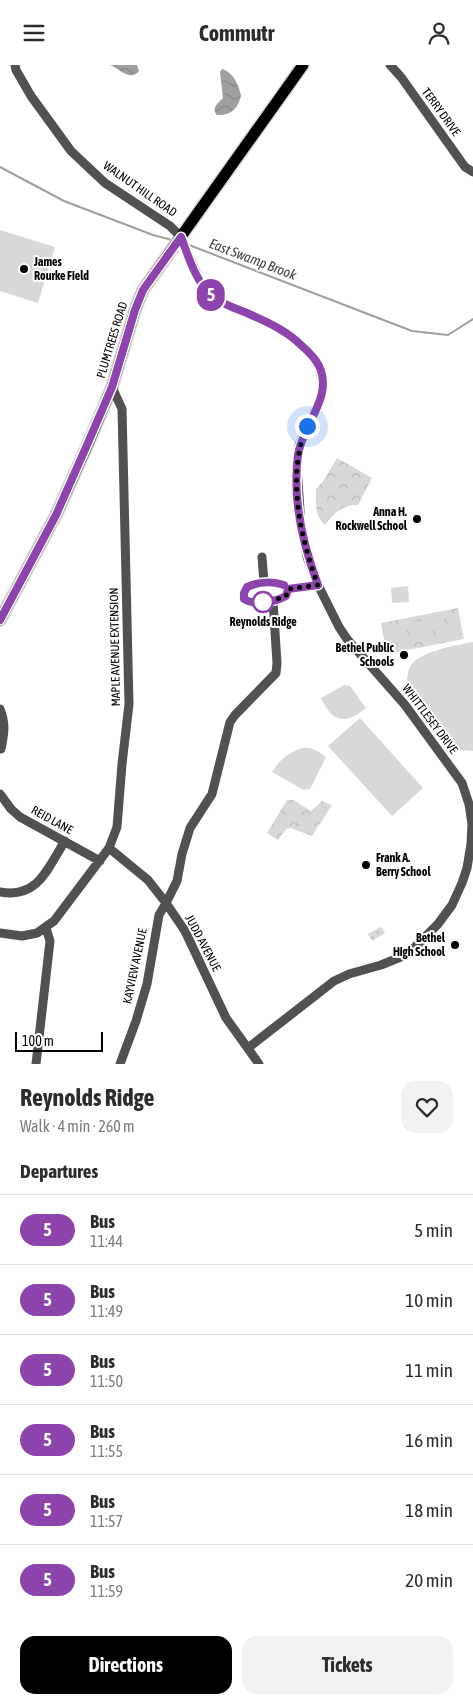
<!DOCTYPE html>
<html lang="en">
<head>
<meta charset="utf-8">
<style>
	body { margin:0; font-family:"Asap Condensed",sans-serif; background:#f2f2f3; color:#2b2b33; height:100vh; display:flex; flex-direction:column; font-size:19px; white-space:nowrap }
	* { box-sizing:border-box; margin:0 }
	p { font-size:16px; color:#7c7c81 }
	.icon { flex:none; width:28px; height:28px; fill:none; stroke:currentColor; stroke-width:2; stroke-linecap:round; stroke-linejoin:round }
	.map { position:relative; height:999px; overflow:hidden }
	.details { display:flex; flex-direction:column; background:#fff; flex:1 }
	.details>* { flex:none }
	.badge { padding:0 10px; border-radius:16px; font-size:18px; line-height:32px }
	.scale { position:absolute; left:15px; bottom:12px; width:88px; box-sizing:border-box; padding-left:5px; border:2px solid #000; border-top:0; font-size:14px; line-height:18px; white-space:nowrap; color:#000; -webkit-text-stroke:4px #fff; paint-order:stroke }
	.you { position:absolute; width:25px; height:25px; margin:-12px; border:4px solid #fff; border-radius:50%; background:#1a73e8; box-shadow:0 0 0 8px #1a73e833 }
	.map>.badge { position:absolute; translate:-50% -50%; box-shadow:0 0 0 2px #fff }
	h2 { padding:0 20px; font-size:19px; line-height:45px }
	.round { display:grid; place-items:center; flex:none; width:52px; height:52px; border-radius:15px; background:#f2f2f3 }
	.overview { display:flex; align-items:center; justify-content:space-between; height:85px; padding:0 20px }
	h1 { font-size:24px; font-weight:700; line-height:38px }
	.button { display:flex; gap:10px; margin-top:auto; padding:10px 20px }
	.button a { flex:1; height:58px; border-radius:15px; background:#000; color:#fff; font-size:20px; font-weight:700; line-height:58px; text-align:center }
	.button a+a { background:#f2f2f3; color:#2b2b33 }
	ul { padding:0; list-style:none }
	li { display:flex; align-items:center; gap:15px; height:70px; padding:0 20px; border-top:1px solid #e1e1e2 }
	li div { flex:1 }
	li b { display:block; font-size:19px }
	li em { font-style:normal }
	li .badge { min-width:55px; font-weight:700; text-align:center }
	header { display:flex; justify-content:space-between; align-items:center; height:65px; padding:0 20px; background:#fff; font-size:22px; font-weight:700 }
	.map>svg:first-child { display:block }
	.grass { fill:url(#grass-dots) }
	.park { fill:url(#park-crowns) }
	.pitch { fill:#d8d8d8 }
	.water { fill:url(#water-waves) }
	.lines { fill:none; stroke-linecap:round; stroke-linejoin:round }
	.stream { stroke:#9f9f9f; stroke-width:2 }
	.major-casing { stroke:#dbdbdb; stroke-width:14 }
	.minor { stroke:#515151; stroke-width:9 }
	.major { stroke:#000; stroke-width:11 }
	.line-casing { stroke:#fff; stroke-width:11 }
	.line { stroke:#8e44ad; stroke-width:8 }
	.walk { stroke:#000; stroke-width:5; stroke-dasharray:0 9 }
	.poi-dot { fill:#000; stroke:#fff; stroke-width:2 }
	.stop-dot { fill:#fff; stroke:#8e44ad; stroke-width:2.5 }
	.labels { text-anchor:middle; dominant-baseline:central; stroke-width:4; stroke-linejoin:round; paint-order:stroke }
	.street-label { font-size:12px; fill:#000; stroke:#fff }
	.poi-label { font-size:12px; font-weight:bold; fill:#000; stroke:#fff; text-anchor:end }
	.stop-label { font-size:12px; font-weight:bold; fill:#000; stroke:#fff }
	.water-label { font-size:14px; font-style:italic; fill:#404040; stroke:#fff }
</style>
</head>
<body>
<header><svg class="icon" aria-label="menu" viewBox="0 0 24 24"><path d="M4 6h16M4 12h16M4 18h16"/></svg>Commutr<svg class="icon" aria-label="person" viewBox="0 0 24 24"><circle cx="12" cy="8" r="4"/><path d="M4 21q1-7 8-7t8 7"/></svg></header>
<div class="map">
<svg width="473" height="999" viewBox="0 0 473 999">
	<defs>
		<pattern id="grass-dots" width="8" height="8" patternUnits="userSpaceOnUse" patternTransform="scale(1.25)"><rect width="8" height="8" fill="#d8d8d8"/><path d="M2 2h.1M6 6h.1" fill="none" stroke="#b8b8b8" stroke-width="1.8" stroke-linecap="round"/></pattern>
		<pattern id="park-crowns" width="20" height="18" patternUnits="userSpaceOnUse" patternTransform="scale(1.25)"><rect width="20" height="18" fill="#d8d8d8"/><path d="M2 6a3 3 0 1 1 6 0M12 15a3 3 0 1 1 6 0" fill="none" stroke="#b8b8b8"/></pattern>
		<pattern id="water-waves" width="16" height="10" patternUnits="userSpaceOnUse" patternTransform="scale(1.25)"><rect width="16" height="10" fill="#9f9f9f"/><path d="M0 5q4-4 8 0t8 0" fill="none" stroke="#878787"/></pattern>
	</defs>
	<rect width="100%" height="100%" fill="#fff"/>
	<!-- grass -->
	<path class="grass" d="M 381,862 L 385,868 L 372,876 L 368,869 Z"/>
	<!-- park -->
	<path class="park" d="M 337,393 L 372,413 L 358,440 C 342,440 334,448 325,460 C 314,450 316,438 316,424 L 324,415 Z
		M 458,543 L 464,574 L 387,589 L 381,558 Z
		M 287,735 L 293,735 L 311,746 L 322,736 L 332,740 L 312,771 L 291,763 L 286,764 L 278,775 L 267,768 Z"/>
	<!-- pitch -->
	<path class="pitch" d="M 0,165 L 55,182 L 38,238 L 0,226 Z
		M 408,521 L 409,537 L 392,538 L 391,523 Z
		M 456,549 L 460,569 L 450,571 L 446,551 Z
		M 443,551 L 447,572 L 438,574 L 434,553 Z
		M 430,554 L 434,574 L 425,576 L 421,555 Z
		M 418,556 L 422,576 L 412,578 L 408,558 Z
		M 405,558 L 409,579 L 400,581 L 396,560 Z
		M 392,561 L 396,581 L 387,583 L 383,562 Z
		M 473,577 L 473,686 L 458,685 L 407,615 C 408,609 408,604 411,600 C 422,586 456,580 473,577 Z
		M 344,620 L 350,621 L 366,643 C 345,660 333,658 321,633 Z
		M 360,653 L 423,723 L 392,751 L 328,681 Z
		M 303,683 C 312,682 319,687 326,692 L 310,724 L 304,725 L 272,707 C 280,695 288,687 303,683 Z"/>
	<!-- water -->
	<path class="water" d="M 110,0 L 137,0 L 139,6 C 130,17 120,4 110,0 Z
		M 222,4 C 233,7 239,20 241,31 C 238,44 230,51 217,50 C 211,43 218,38 223,33 L 220,7 Z"/>
	<g class="lines">
		<!-- stream -->
		<path class="stream" d="M 0,102 L 64,136 L 153,170 L 172,175
			M 189,180 L 412,266 L 448,270 L 473,254"/>
		<!-- major casing -->
		<g class="major-casing">
			<path id="major" d="M 0,555 L 56,450 L 87,381 L 112,322 L 135,245 L 143,225 L 303,0"/>
		</g>
		<!-- minor -->
		<path class="minor" d="M 15,0 L 16,5 L 31,31 L 71,86 L 105,118 L 170,161 L 181,172 L 198,212 L 210,229 L 228,240 L 279,263 L 295,274 L 308,286 L 319,302 L 323,319 L 322,330 L 299,380 L 297,403 L 301,459 L 307,492 L 318,520 L 339,562 L 347,574 L 405,640 L 462,718 L 469,739 L 472,759 L 471,779 L 467,803 L 462,818 L 452,840 L 438,859 L 408,889 L 381,900 L 349,909 L 334,916 L 248,983
			M 390,0 L 401,12 L 465,102 L 473,107
			M 262,492 L 264,518
			M 288,524 L 286,531 C 275,537 255,541 244,534 L 244,528 L 247,522 C 259,516 278,514 288,524 L 318,520
			M 0,644 C 6,658 4,670 1,684
			M 0,729 L 11,744 L 20,752 L 100,796
			M 109,783 L 148,815 L 166,838 L 185,866 L 226,953 L 259,999
			M 0,827 C 38,834 47,804 65,776
			M 0,868 L 22,871 L 37,868 L 54,856 L 109,783 L 117,762 L 122,699 L 129,639 L 122,344 L 112,322
			M 36,999 L 50,876 L 46,863
			M 120,999 L 136,956 L 147,919 L 159,850 L 166,838 L 177,816 L 182,789 L 190,763 L 212,729 L 230,657 L 235,650 L 276,608 L 277,598 L 273,536"/>
		<!-- major -->
		<use href="#major" class="major"/>
	</g>
	<g class="lines">
		<!-- line casing -->
		<g class="line-casing">
			<path id="line" d="M 0,555 L 56,450 L 87,380 L 112,322 L 135,245 L 143,225 L 181,172 C 188,190 195,215 210,229 C 220,238 234,243 247,248 C 267,257 286,265 302,281 C 309,287 315,293 319,301 C 334,332 302,360 298,390 C 292,434 303,480 318,520 L 288,524 L 286,531 C 275,537 255,541 244,534 L 244,528 L 247,522 C 258,517 272,516 284,520"/>
		</g>
		<!-- line -->
		<use href="#line" class="line"/>
		<!-- walk -->
		<path class="walk" d="M 263,537 L 262,537 L 273,536 L 286,531 L 288,524 L 318,520 C 300,472 286,410 307,361"/>
	</g>
	<!-- markers -->
	<g class="poi-dot">
		<circle cx="24" cy="204" r="5"/>
		<circle cx="417" cy="454" r="5"/>
		<circle cx="404" cy="590" r="5"/>
		<circle cx="366" cy="800" r="5"/>
		<circle cx="455" cy="880" r="5"/>
	</g>
	<circle class="stop-dot" cx="263" cy="537" r="10"/>
	<g class="labels">
		<!-- street labels -->
		<g class="street-label">
			<text transform="translate(441 47) rotate(54)">TERRY DRIVE</text>
			<text transform="translate(140 124) rotate(35)">WALNUT HILL ROAD</text>
			<text transform="translate(112 275) rotate(-73)">PLUMTREES ROAD</text>
			<text transform="translate(115 582) rotate(-91)">MAPLE AVENUE EXTENSION</text>
			<text transform="translate(430 654) rotate(53)">WHITTLESEY DRIVE</text>
			<text transform="translate(52 755) rotate(29)">REID LANE</text>
			<text transform="translate(203 878) rotate(62)">JUDD AVENUE</text>
			<text transform="translate(135 901) rotate(-78)">KAYVIEW AVENUE</text>
		</g>
		<!-- poi labels -->
		<g class="poi-label">
			<text x="34" y="197" text-anchor="start">James<tspan x="34" dy="14">Rourke Field</tspan></text>
			<text x="407" y="447">Anna H.<tspan x="407" dy="14">Rockwell School</tspan></text>
			<text x="394" y="583">Bethel Public<tspan x="394" dy="14">Schools</tspan></text>
			<text x="376" y="793" text-anchor="start">Frank A.<tspan x="376" dy="14">Berry School</tspan></text>
			<text x="445" y="873">Bethel<tspan x="445" dy="14">High School</tspan></text>
		</g>
		<!-- stop labels -->
		<g class="stop-label">
			<text x="263" y="557">Reynolds Ridge</text>
		</g>
		<!-- water labels -->
		<g class="water-label">
			<text transform="translate(253 194) rotate(21)">East Swamp Brook</text>
		</g>
	</g>
</svg>
<div class="scale">100 m</div>
<div class="you" style="left:307px;top:361px"></div>
<b class="badge" style="left:211px;top:230px;background:#8e44ad;color:#fff">5</b>
</div>
<section class="details">
<div class="overview"><div><h1>Reynolds Ridge</h1><p>Walk · 4 min · 260 m</p></div><a class="round"><svg class="icon" aria-label="heart" viewBox="0 0 24 24"><path d="M12 20l-8-8c-3-5 5-10 8-4 3-6 11-1 8 4z"/></svg></a></div>
<h2>Departures</h2>
<ul>
<li><span class="badge" style="background:#8e44ad;color:#fff">5</span><div><b>Bus</b><p>11:44</p></div><em>5 min</em></li>
<li><span class="badge" style="background:#8e44ad;color:#fff">5</span><div><b>Bus</b><p>11:49</p></div><em>10 min</em></li>
<li><span class="badge" style="background:#8e44ad;color:#fff">5</span><div><b>Bus</b><p>11:50</p></div><em>11 min</em></li>
<li><span class="badge" style="background:#8e44ad;color:#fff">5</span><div><b>Bus</b><p>11:55</p></div><em>16 min</em></li>
<li><span class="badge" style="background:#8e44ad;color:#fff">5</span><div><b>Bus</b><p>11:57</p></div><em>18 min</em></li>
<li><span class="badge" style="background:#8e44ad;color:#fff">5</span><div><b>Bus</b><p>11:59</p></div><em>20 min</em></li>
</ul>
<div class="button"><a>Directions</a><a>Tickets</a></div>
</section>
</body>
</html>
